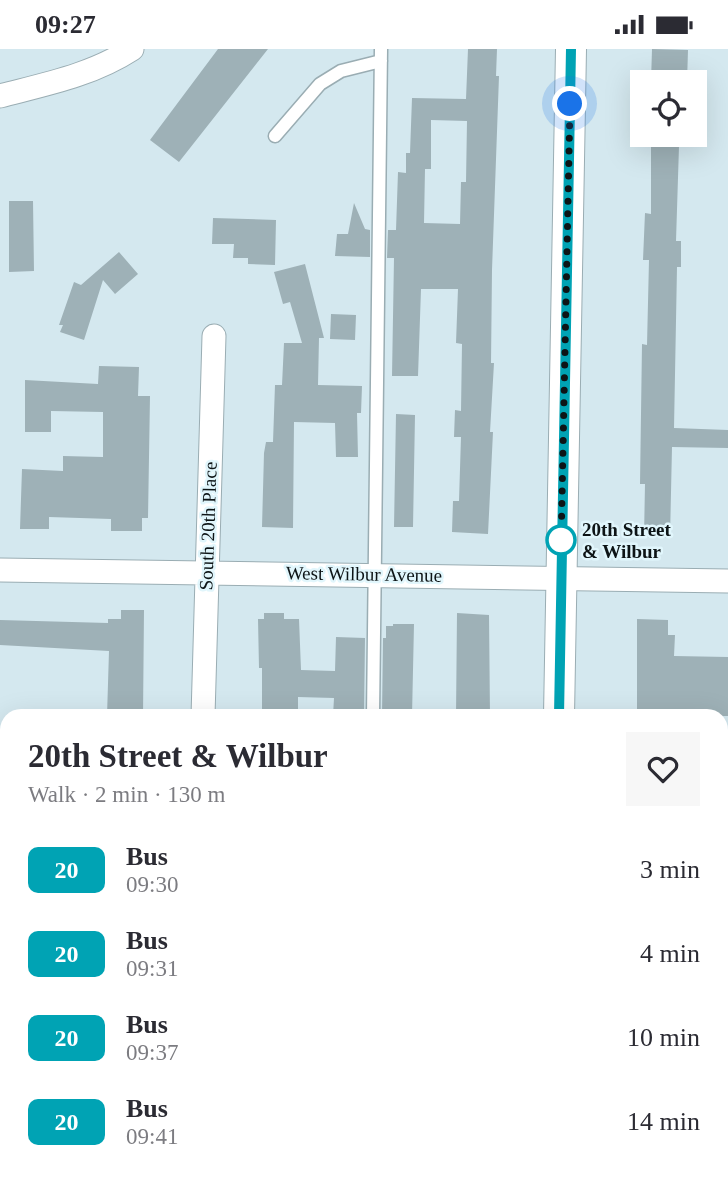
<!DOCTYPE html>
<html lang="en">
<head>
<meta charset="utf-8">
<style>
	body { margin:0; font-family:"Times New Roman",serif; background:#f7f7f7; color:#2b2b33; height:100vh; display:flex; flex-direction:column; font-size:26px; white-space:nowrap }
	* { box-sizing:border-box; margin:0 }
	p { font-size:23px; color:#7c7c81 }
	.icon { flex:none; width:38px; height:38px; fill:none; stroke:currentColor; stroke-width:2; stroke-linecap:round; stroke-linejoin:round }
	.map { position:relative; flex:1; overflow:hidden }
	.panel { position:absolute; left:0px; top:660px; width:728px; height:471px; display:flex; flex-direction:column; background:#fff; border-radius:21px 21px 0 0; box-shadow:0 7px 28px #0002 }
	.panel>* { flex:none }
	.badge { padding:0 14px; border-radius:10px; font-size:24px; line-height:46px }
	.tools { position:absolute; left:630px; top:21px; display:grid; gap:14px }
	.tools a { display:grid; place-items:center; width:77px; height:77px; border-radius:0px; background:#fff; box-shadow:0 7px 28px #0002; font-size:35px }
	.you { position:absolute; width:35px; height:35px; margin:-18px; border:5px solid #fff; border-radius:50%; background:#1a73e8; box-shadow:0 0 0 10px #1a73e833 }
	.map>.badge { position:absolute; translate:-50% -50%; box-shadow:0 0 0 4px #fff }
	.round { display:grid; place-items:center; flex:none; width:74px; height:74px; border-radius:0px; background:#f7f7f7 }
	.summary { display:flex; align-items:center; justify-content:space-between; height:119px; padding:0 28px }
	h1 { font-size:33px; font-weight:700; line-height:52px }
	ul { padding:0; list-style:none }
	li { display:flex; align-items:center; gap:21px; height:84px; padding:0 28px }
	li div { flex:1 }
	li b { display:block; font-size:26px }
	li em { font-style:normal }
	li .badge { min-width:77px; font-weight:700; text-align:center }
	.status { display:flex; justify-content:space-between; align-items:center; height:49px; padding:0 35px; background:#fff; direction:ltr }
	.status svg { height:19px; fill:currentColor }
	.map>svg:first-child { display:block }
	.building { fill:#9eb1b7; fill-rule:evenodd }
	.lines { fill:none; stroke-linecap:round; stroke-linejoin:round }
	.service-casing { stroke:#9aadb3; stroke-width:15 }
	.minor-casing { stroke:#9aadb3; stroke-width:25 }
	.tertiary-casing { stroke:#9aadb3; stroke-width:32 }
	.service { stroke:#fff; stroke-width:12 }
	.minor { stroke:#fff; stroke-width:23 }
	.tertiary { stroke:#fff; stroke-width:30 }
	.line-casing { stroke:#fff; stroke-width:16 }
	.line { stroke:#00a3b4; stroke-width:10 }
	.walk { stroke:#0d1416; stroke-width:7; stroke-dasharray:0 12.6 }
	.stop-dot { fill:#fff; stroke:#00a3b4; stroke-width:3.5 }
	.labels { text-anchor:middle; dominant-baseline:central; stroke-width:5; stroke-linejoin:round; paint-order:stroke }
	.street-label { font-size:19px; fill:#0d1416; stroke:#e1f6fc }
	.stop-label { font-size:19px; font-weight:bold; fill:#0d1416; stroke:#e1f6fc; text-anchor:start }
</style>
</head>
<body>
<div class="status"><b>09:27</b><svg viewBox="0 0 49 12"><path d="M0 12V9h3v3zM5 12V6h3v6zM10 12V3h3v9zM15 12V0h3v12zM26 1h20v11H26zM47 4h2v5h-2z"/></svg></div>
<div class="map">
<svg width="728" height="1129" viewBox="0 0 728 1129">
	<rect width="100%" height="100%" fill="#d4e8ef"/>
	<!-- building -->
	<path class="building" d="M 218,0 L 268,0 L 179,113 L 150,91 Z
		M 468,0 L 497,0 L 496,27 L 499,27 L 492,221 L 491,314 L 494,314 L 490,383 L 493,383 L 488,485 L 452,483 L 453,452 L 459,452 L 461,388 L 454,388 L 455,361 L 461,362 L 462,295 L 456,294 L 458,240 L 421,240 L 418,327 L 392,327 L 394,209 L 387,209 L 388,181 L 396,181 L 398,123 L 406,124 L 406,104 L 410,104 L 412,49 L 466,50 ZM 431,71 L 467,72 L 466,133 L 461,133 L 460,175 L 424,174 L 425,120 L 431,120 Z
		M 652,0 L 688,1 L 687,33 L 651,33 Z
		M 651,96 L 679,97 L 676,192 L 681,192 L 681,218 L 677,218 L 674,379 L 728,381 L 728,399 L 672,398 L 670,489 L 644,488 L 645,435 L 640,435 L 642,295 L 647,296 L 649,211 L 643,211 L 645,164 L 651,165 Z
		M 9,152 L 33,152 L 34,222 L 9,223 Z
		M 354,154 L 365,180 L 370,181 L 370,208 L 335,207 L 337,185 L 348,185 Z
		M 213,169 L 276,171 L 275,216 L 248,215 L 248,209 L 233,209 L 234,195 L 212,195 Z
		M 119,203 L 138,225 L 115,245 L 103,231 L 84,291 L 60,283 L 63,276 L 59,276 L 74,233 L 81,236 Z
		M 305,215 L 324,289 L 319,289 L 318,336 L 362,337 L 361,364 L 357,364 L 358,408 L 336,408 L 335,374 L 294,373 L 293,479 L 262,478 L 264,404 L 266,393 L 273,393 L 275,336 L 282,336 L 284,294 L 302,294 L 290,253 L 283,255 L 274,223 Z
		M 331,265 L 356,266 L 355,291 L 330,290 Z
		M 99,317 L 139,318 L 138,347 L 150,347 L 148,469 L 142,469 L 142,482 L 111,482 L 111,470 L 49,468 L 49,480 L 20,480 L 22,420 L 63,422 L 63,407 L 103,408 L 103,363 L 51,362 L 51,383 L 25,383 L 25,331 L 98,335 Z
		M 396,365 L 415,366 L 413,478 L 394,478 Z
		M 121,561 L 144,561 L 143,667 L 107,667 L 109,602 L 0,596 L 0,571 L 108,574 L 108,570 L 121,570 Z
		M 264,564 L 284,564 L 284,570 L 299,570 L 301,621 L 335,622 L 336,588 L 365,589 L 364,667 L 333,667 L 334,649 L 298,648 L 298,667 L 262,667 L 262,619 L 259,619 L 258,570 L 264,570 Z
		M 457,564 L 489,566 L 490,667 L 456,667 Z
		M 637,570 L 668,571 L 668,586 L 675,586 L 674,607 L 728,608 L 728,667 L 637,667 Z
		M 393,575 L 414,575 L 412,667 L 382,667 L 383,589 L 386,589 L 386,577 L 393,577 Z"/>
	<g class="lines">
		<!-- service casing -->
		<g class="service-casing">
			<path id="service" d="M 275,87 L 320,35 L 341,22 L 381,12
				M 373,667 L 381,0
				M 363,1129 L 363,1124"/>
		</g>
		<!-- minor casing -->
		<g class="minor-casing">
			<path id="minor" d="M 0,47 C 46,35 92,26 132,0
				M 0,521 L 728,532
				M 203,667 L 214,287
				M 194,1129 L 194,1124"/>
		</g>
		<!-- tertiary casing -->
		<g class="tertiary-casing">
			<path id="tertiary" d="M 559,667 L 571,0
				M 553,1129 L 554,1124"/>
		</g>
		<!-- service -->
		<use href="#service" class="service"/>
		<!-- minor -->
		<use href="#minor" class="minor"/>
		<!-- tertiary -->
		<use href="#tertiary" class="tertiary"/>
	</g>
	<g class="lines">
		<!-- line casing -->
		<g class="line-casing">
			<path id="line" d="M 559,667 L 571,0"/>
		</g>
		<!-- line -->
		<use href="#line" class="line"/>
		<!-- walk -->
		<path class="walk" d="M 561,491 L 561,498 L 570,55"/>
	</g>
	<!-- markers -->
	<circle class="stop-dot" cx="561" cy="491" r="14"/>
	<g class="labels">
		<!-- street labels -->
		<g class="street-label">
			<text transform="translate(208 477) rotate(-88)">South 20th Place</text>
			<text transform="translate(364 525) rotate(1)">West Wilbur Avenue</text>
		</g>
		<!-- stop labels -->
		<g class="stop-label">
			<text x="582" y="480">20th Street<tspan x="582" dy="22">&amp; Wilbur</tspan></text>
		</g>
	</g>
</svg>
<div class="tools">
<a><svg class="icon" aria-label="locate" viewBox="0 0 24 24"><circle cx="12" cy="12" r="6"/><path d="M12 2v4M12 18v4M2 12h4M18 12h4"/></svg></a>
</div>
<div class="you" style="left:570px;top:55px"></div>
<section class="panel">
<div class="summary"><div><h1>20th Street &amp; Wilbur</h1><p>Walk · 2 min · 130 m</p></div><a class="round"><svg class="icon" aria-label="heart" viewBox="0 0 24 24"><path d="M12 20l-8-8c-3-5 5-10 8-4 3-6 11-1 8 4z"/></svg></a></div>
<ul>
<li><span class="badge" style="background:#00a3b4;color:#fff">20</span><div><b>Bus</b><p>09:30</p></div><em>3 min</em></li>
<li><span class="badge" style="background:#00a3b4;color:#fff">20</span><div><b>Bus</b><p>09:31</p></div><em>4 min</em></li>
<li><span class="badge" style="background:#00a3b4;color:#fff">20</span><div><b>Bus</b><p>09:37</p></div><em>10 min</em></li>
<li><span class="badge" style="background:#00a3b4;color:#fff">20</span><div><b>Bus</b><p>09:41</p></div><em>14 min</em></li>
</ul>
</section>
</div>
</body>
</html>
